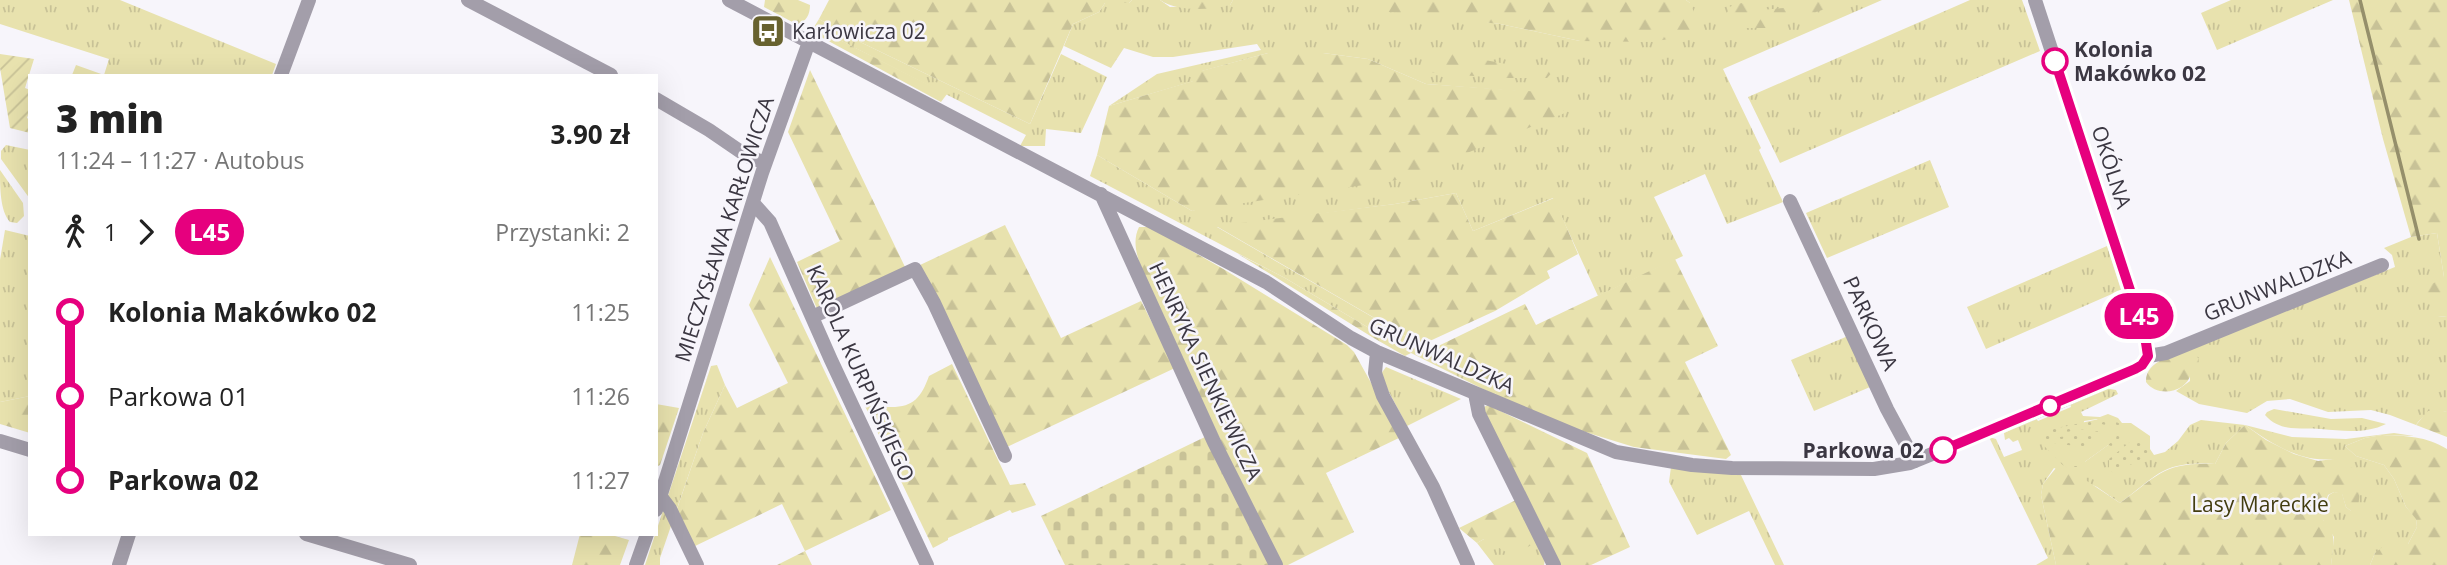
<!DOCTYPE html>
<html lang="pl">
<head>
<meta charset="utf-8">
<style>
	body { margin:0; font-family:"Open Sans",sans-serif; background:#f6f6f6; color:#222; height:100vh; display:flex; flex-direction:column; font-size:26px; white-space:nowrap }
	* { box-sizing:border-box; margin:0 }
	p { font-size:23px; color:#767676 }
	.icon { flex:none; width:38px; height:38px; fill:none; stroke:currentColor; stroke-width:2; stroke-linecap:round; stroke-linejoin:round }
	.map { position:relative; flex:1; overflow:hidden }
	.details { position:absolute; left:28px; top:74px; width:630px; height:462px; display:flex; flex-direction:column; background:#fff; border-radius:0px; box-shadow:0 7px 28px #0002 }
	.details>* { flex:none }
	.badge { padding:0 14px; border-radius:23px; font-size:24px; line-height:46px }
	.map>.badge { position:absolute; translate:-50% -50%; box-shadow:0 0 0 4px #fff }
	.legs { display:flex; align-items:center; gap:10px; height:77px; padding:0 28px; font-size:23px }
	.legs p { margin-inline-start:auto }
	.head { display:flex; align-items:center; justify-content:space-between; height:119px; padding:0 28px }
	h1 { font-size:38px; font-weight:800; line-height:52px }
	ul { padding:0 28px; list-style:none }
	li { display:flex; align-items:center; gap:24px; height:84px; font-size:26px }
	li i { display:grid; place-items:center; width:10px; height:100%; margin:0 9px; background:currentColor }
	li i::after { content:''; width:18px; height:18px; margin:-9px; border:5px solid; border-radius:50%; background:#fff }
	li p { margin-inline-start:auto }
	li:first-child i { background:linear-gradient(#0000 50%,currentColor 0) }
	li:last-child i { background:linear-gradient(currentColor 50%,#0000 0) }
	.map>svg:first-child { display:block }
	.grass { fill:url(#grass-tufts); fill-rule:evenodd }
	.forest { fill:url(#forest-firs) }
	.cemetery { fill:url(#cemetery-stones) }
	.park { fill:url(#park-dots) }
	.garden { fill:url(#garden-furrows) }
	.pitch { fill:#e8e2ae; fill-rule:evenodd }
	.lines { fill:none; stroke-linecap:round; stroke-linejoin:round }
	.stream { stroke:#958f6b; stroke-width:3.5 }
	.minor { stroke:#a39eaa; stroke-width:14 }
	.line-1-casing { stroke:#fff; stroke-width:16 }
	.line-1 { stroke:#e6007e; stroke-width:10 }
	.stop-1-dot { fill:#fff; stroke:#e6007e; stroke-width:3.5 }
	.labels { text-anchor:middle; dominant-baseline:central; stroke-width:5; stroke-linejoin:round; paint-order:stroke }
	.poi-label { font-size:21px; fill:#3b3742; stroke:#f7f5fb; text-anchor:start }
	.stop-label { font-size:21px; font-weight:bold; fill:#3b3742; stroke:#f7f5fb; text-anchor:start }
	.street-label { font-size:21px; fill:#3b3742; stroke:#f7f5fb }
	.park-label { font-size:21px; fill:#433d10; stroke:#f7f5fb }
</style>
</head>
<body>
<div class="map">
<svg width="2447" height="565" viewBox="0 0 2447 565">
	<defs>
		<pattern id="grass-tufts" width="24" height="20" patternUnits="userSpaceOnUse" patternTransform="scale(1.75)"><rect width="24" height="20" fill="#e8e2ae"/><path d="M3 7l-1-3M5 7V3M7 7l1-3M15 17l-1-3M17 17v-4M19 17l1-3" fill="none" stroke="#c8c297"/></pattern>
		<pattern id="forest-firs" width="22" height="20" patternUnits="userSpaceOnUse" patternTransform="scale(1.75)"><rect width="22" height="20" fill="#e8e2ae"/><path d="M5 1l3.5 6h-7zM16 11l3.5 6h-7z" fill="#c8c297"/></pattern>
		<pattern id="cemetery-stones" width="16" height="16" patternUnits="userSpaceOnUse" patternTransform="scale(1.75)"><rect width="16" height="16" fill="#e8e2ae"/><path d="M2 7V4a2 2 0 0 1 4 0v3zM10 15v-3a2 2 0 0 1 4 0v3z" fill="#c8c297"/></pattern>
		<pattern id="park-dots" width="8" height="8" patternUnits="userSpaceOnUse" patternTransform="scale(1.75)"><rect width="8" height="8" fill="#e8e2ae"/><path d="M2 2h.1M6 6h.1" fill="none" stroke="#c8c297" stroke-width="1.8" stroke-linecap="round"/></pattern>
		<pattern id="garden-furrows" width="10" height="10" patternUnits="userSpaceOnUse" patternTransform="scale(1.75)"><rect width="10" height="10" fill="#e8e2ae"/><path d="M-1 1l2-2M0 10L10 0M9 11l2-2" fill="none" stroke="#c8c297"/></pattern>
	</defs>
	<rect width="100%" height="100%" fill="#f7f5fb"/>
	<!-- grass -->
	<path class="grass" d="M 0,0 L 120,0 L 276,64 L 272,75 L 72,75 L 76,65 L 104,75 L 109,59 L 0,24 Z
		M 1132,0 L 1160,0 L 1170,7 L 1230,5 L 1233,0 L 1367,0 L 1368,4 L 1500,24 L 1580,41 L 1690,3 L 1686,0 L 1882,0 L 1723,69 L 1761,148 L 1759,150 L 1783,202 L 1727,224 L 1705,174 L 1654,197 L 1683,256 L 1598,296 L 1553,198 L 1473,231 L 1456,193 L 1395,204 L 1217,227 L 1407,337 L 1499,386 L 1495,395 L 1411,353 L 1285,278 L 1090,176 L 1097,155 L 1192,211 L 1555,94 L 1426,84 L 1368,59 L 1323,53 L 1268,53 L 1202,71 L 1194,81 L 1109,106 L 1157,74 L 1261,50 L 1257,44 L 1173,57 L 1153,57 L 1124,48 L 1111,68 L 1064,46 L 1073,24 L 1099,12 L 1105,3 L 1129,3 Z
		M 1970,0 L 2022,0 L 2040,51 L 1780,163 L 1748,97 Z
		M 2231,0 L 2333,0 L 2217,50 L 2201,13 Z
		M 819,19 L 856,40 L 1030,124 L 1061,54 L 1107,77 L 1081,133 L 1046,129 L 1045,146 L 1020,146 L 1026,135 L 814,27 Z
		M 6,145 L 30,150 L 30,199 L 1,159 L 1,151 Z
		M 1930,160 L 1949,207 L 1827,258 L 1806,213 Z
		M 0,170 L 23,203 L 24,216 L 17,223 L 10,222 C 0,211 0,187 0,170 Z
		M 5,230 L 30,236 L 30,396 L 0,402 L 0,260 Z
		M 2437,233 L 2444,277 L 2438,316 L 2447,317 L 2447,412 C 2436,409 2422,415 2416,425 L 2390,415 L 2371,410 L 2328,412 L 2290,399 L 2267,401 L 2247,413 L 2199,404 L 2176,391 L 2190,381 L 2190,349 L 2395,267 L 2392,255 L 2384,248 L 2411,237 Z
		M 2107,246 L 2121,290 L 1986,349 L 1967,307 Z
		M 1848,336 L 1870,387 L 1814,411 L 1791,360 Z
		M 717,365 L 725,385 L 703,433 L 660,558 L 660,565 L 645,565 L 711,366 Z
		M 1386,367 L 1461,399 L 1407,426 L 1380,375 Z
		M 2104,388 L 2116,390 L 2118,394 L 2081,412 L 2083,416 L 2100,417 L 2108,414 L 2118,418 L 2122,423 L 2131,423 L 2150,436 L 2150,449 L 2154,455 L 2165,452 L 2178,441 L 2190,425 L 2201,420 L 2245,425 L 2292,437 L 2346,439 L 2394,433 L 2414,436 L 2382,435 L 2365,438 L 2345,446 L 2356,456 L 2384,465 L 2394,479 L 2406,507 L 2416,518 L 2417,527 L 2408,544 L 2398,545 L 2375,553 L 2370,565 L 2331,565 L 2334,537 L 2323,520 L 2323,511 L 2329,495 L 2334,492 L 2342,493 L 2346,507 L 2351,511 L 2333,459 C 2300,463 2271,443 2245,425 L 2226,443 L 2215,464 C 2163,461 2159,474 2120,503 L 2097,487 L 2054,468 L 2043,484 L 2041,495 L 2056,565 L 2036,565 L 2048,558 L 1989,437 L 1996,439 L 2004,457 L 2022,450 L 2018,440 L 2013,442 L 2009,438 L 2005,440 L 2004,433 L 2036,418 L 2038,421 L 2071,407 L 2070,403 ZM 2097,419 L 2115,440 L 2079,466 L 2084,421 Z
		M 2274,409 L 2331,419 L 2362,418 L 2386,424 C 2366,434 2343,431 2321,429 C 2300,427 2281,433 2265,415 L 2267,412 Z
		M 1671,467 L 1740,473 L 1784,565 L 1775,565 L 1749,511 L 1697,535 L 1669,482 Z
		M 1484,539 L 1538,542 L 1545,559 L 1544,565 L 1494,565 L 1477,543 Z"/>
	<!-- forest -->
	<path class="forest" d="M 765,0 L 798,0 L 810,5 C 810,15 806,21 798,25 L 764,7 Z
		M 829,0 L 1132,0 L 1129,3 L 1105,3 L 1099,12 L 1073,24 L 1030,124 L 856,40 L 819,19 Z
		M 1160,0 L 1233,0 L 1230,5 C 1209,10 1178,12 1160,0 Z
		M 1367,0 L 1686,0 L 1690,3 L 1698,21 L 1694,35 L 1650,42 L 1580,41 L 1500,24 L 1379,11 L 1367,4 Z
		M 1801,0 L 1853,0 L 1766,28 L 1738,28 L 1726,17 L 1729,7 L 1741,3 L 1762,10 L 1794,7 Z
		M 2349,0 L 2447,0 L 2447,317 L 2438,316 L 2421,290 L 2444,277 L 2437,233 L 2411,237 L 2383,139 Z
		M 814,27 L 947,94 L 941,102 L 821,37 Z
		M 1431,50 L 1517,66 L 1557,67 L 1547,78 L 1498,78 L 1425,72 L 1423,59 Z
		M 1268,53 L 1323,53 L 1368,59 L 1426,84 L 1555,93 L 1565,113 L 1403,179 L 1192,211 L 1097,155 L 1109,106 L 1193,81 L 1201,71 Z
		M 810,70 L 906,269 L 818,311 L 797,262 L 840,241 L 788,132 Z
		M 1456,193 L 1473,231 L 1554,198 L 1578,254 L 1547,271 L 1550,278 L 1495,311 L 1421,345 L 1216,226 L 1395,204 Z
		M 1005,225 L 1061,338 L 1141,301 L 1175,368 L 1007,447 L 920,265 Z
		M 1139,227 L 1150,227 L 1225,270 L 1347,345 L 1354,352 L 1401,437 L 1326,473 L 1354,532 L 1288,565 L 1279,565 L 1150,290 C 1143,270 1129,247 1139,227 Z
		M 1238,254 L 1285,278 L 1411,353 L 1405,356 L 1372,337 Z
		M 770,257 L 891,510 L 805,551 L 812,565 L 777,565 L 805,551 L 782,504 L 693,547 L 676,512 L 703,433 L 725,385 L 737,408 L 788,383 L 749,305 Z
		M 1675,259 L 1718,346 L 1685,362 L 1731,455 L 1726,459 L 1634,447 L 1569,427 L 1495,395 L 1498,386 L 1430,350 L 1525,304 L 1536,325 Z
		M 2190,349 L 2199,359 L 2198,367 L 2191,373 C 2187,393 2157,398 2146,382 C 2145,361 2174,355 2190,349 Z
		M 952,364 L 1010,485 L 1025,483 L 1036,505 L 1012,513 L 1010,510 L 948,538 L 948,540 L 933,548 L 865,406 C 872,404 880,406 888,407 C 913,408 921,398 929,376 Z
		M 30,396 L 30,433 L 0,424 L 0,402 Z
		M 656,404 L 679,408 L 660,465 L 656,467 Z
		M 1488,405 L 1587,453 L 1630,547 L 1591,565 L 1558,565 L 1485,416 L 1484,407 Z
		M 2439,410 L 2447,412 L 2447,437 L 2416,425 L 2428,411 Z
		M 2245,425 L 2266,440 L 2294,454 L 2318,461 L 2333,459 L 2357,470 L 2361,480 L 2358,509 L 2351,511 L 2346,507 L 2342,494 L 2334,492 L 2328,495 L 2323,511 L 2323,520 C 2338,531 2333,548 2331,565 L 2056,565 L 2041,495 L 2043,484 L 2060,463 L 2120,503 C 2159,475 2163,462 2215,464 L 2226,443 Z
		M 2382,435 C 2406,436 2426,436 2447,449 L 2447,565 L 2370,565 L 2375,553 L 2390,541 L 2398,544 L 2408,544 L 2417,527 L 2416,519 L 2406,507 L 2394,479 L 2384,465 L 2356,456 L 2345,446 L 2365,438 Z
		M 1516,500 L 1538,542 L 1511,555 L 1484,539 L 1477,543 L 1459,528 Z
		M 580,534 L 608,534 L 629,540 L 620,565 L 572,565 Z"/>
	<!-- cemetery -->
	<path class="cemetery" d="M 1207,436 L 1272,565 L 1065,565 L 1041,516 Z"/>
	<!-- park -->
	<path class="park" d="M 2099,419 L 2111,419 L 2120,424 L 2123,440 L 2115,447 L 2108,445 L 2085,461 L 2085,467 L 2078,472 L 2070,471 L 2043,445 L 2043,439 L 2049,430 Z
		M 2136,437 L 2150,454 L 2114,474 L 2109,468 L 2109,459 Z"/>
	<!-- garden -->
	<path class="garden" d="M 0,54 L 34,59 L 25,88 L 30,90 L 30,109 L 27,118 L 30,120 L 30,133 L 10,128 L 0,68 Z"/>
	<!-- pitch -->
	<path class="pitch" d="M 2093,422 L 2114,427 L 2117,433 L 2116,439 L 2079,466 L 2070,466 L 2050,445 L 2050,437 L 2054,434 L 2097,427 ZM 2099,431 L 2100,434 L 2089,448 L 2054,443 L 2055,439 L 2060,437 Z"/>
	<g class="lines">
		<!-- stream -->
		<path class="stream" d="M 2360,0 L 2419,239"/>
		<!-- minor -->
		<path class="minor" d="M 468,0 L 611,75
			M 729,0 L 1266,282 L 1351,338 L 1377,352 L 1616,452 L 1692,465 L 1732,468 L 1874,469 L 1910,463 L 2050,406 L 2135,369 L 2142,365 L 2148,356 L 2145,336 L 2035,0
			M 281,75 L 309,0
			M 656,99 L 709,130 L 747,156 L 765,163
			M 1101,194 L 1214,442 L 1276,565
			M 1790,201 L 1887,409 L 1915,461
			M 753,203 L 770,222 L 831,360 L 927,565
			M 812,317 L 915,269 L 934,303 L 1005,456
			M 1377,352 L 1375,373 L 1383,396 L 1433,487 L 1468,565
			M 2148,356 L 2166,353 L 2382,265
			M 1475,394 L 1479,414 L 1554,565
			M 0,441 L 30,450
			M 661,497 L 670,509 L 697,565
			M 656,510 L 762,173 L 809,42
			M 306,534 L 410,565
			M 119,565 L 129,534
			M 636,565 L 647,534"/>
	</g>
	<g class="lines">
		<!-- line-1 casing -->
		<g class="line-1-casing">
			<path id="line-1" d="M 1943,450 L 2135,369 L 2142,365 L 2148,356 L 2145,336 L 2055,61"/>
		</g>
		<!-- line-1 -->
		<use href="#line-1" class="line-1"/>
	</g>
	<!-- icons -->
	<defs>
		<g id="bus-square" transform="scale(1.75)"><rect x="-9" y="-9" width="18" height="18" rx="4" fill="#68622f" stroke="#f7f5fb"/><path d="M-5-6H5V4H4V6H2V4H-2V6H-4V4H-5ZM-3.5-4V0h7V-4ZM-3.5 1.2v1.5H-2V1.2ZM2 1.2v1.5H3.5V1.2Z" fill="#fff"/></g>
	</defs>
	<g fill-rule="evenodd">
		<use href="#bus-square" x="768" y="31"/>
	</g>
	<!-- markers -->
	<g class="stop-1-dot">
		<circle cx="2055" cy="61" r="12"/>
		<circle cx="2050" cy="406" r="9"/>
		<circle cx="1943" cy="450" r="12"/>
	</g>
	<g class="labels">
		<!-- poi labels -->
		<g class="poi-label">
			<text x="792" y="31">Karłowicza 02</text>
		</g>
		<!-- stop labels -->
		<g class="stop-label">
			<text x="2074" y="49">Kolonia<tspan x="2074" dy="24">Makówko 02</tspan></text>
			<text x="1924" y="450" text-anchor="end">Parkowa 02</text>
		</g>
		<!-- street labels -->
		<g class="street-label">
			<text transform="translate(2112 167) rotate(72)">OKÓLNA</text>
			<text transform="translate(724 229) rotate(-72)">MIECZYSŁAWA KARŁOWICZA</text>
			<text transform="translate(2277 285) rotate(-22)">GRUNWALDZKA</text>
			<text transform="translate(1871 323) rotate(65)">PARKOWA</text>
			<text transform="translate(1442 355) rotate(24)">GRUNWALDZKA</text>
			<text transform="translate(1206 371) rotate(65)">HENRYKA SIENKIEWICZA</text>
			<text transform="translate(861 373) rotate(66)">KAROLA KURPIŃSKIEGO</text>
		</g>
		<!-- park labels -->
		<g class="park-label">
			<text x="2260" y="504">Lasy Mareckie</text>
		</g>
	</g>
</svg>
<b class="badge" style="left:2139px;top:316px;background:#e6007e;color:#fff">L45</b>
<section class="details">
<div class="head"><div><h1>3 min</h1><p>11:24 – 11:27 · Autobus</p></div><b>3.90 zł</b></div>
<div class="legs"><svg class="icon" aria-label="walk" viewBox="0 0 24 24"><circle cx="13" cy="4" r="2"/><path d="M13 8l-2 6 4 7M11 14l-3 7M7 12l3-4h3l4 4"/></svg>1<svg class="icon" aria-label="forward" viewBox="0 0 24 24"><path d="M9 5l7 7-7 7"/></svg><b class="badge" style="background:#e6007e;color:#fff">L45</b><p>Przystanki: 2</p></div>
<ul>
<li><i style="color:#e6007e"></i><b>Kolonia Makówko 02</b><p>11:25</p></li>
<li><i style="color:#e6007e"></i><span>Parkowa 01</span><p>11:26</p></li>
<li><i style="color:#e6007e"></i><b>Parkowa 02</b><p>11:27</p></li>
</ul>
</section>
</div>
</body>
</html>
